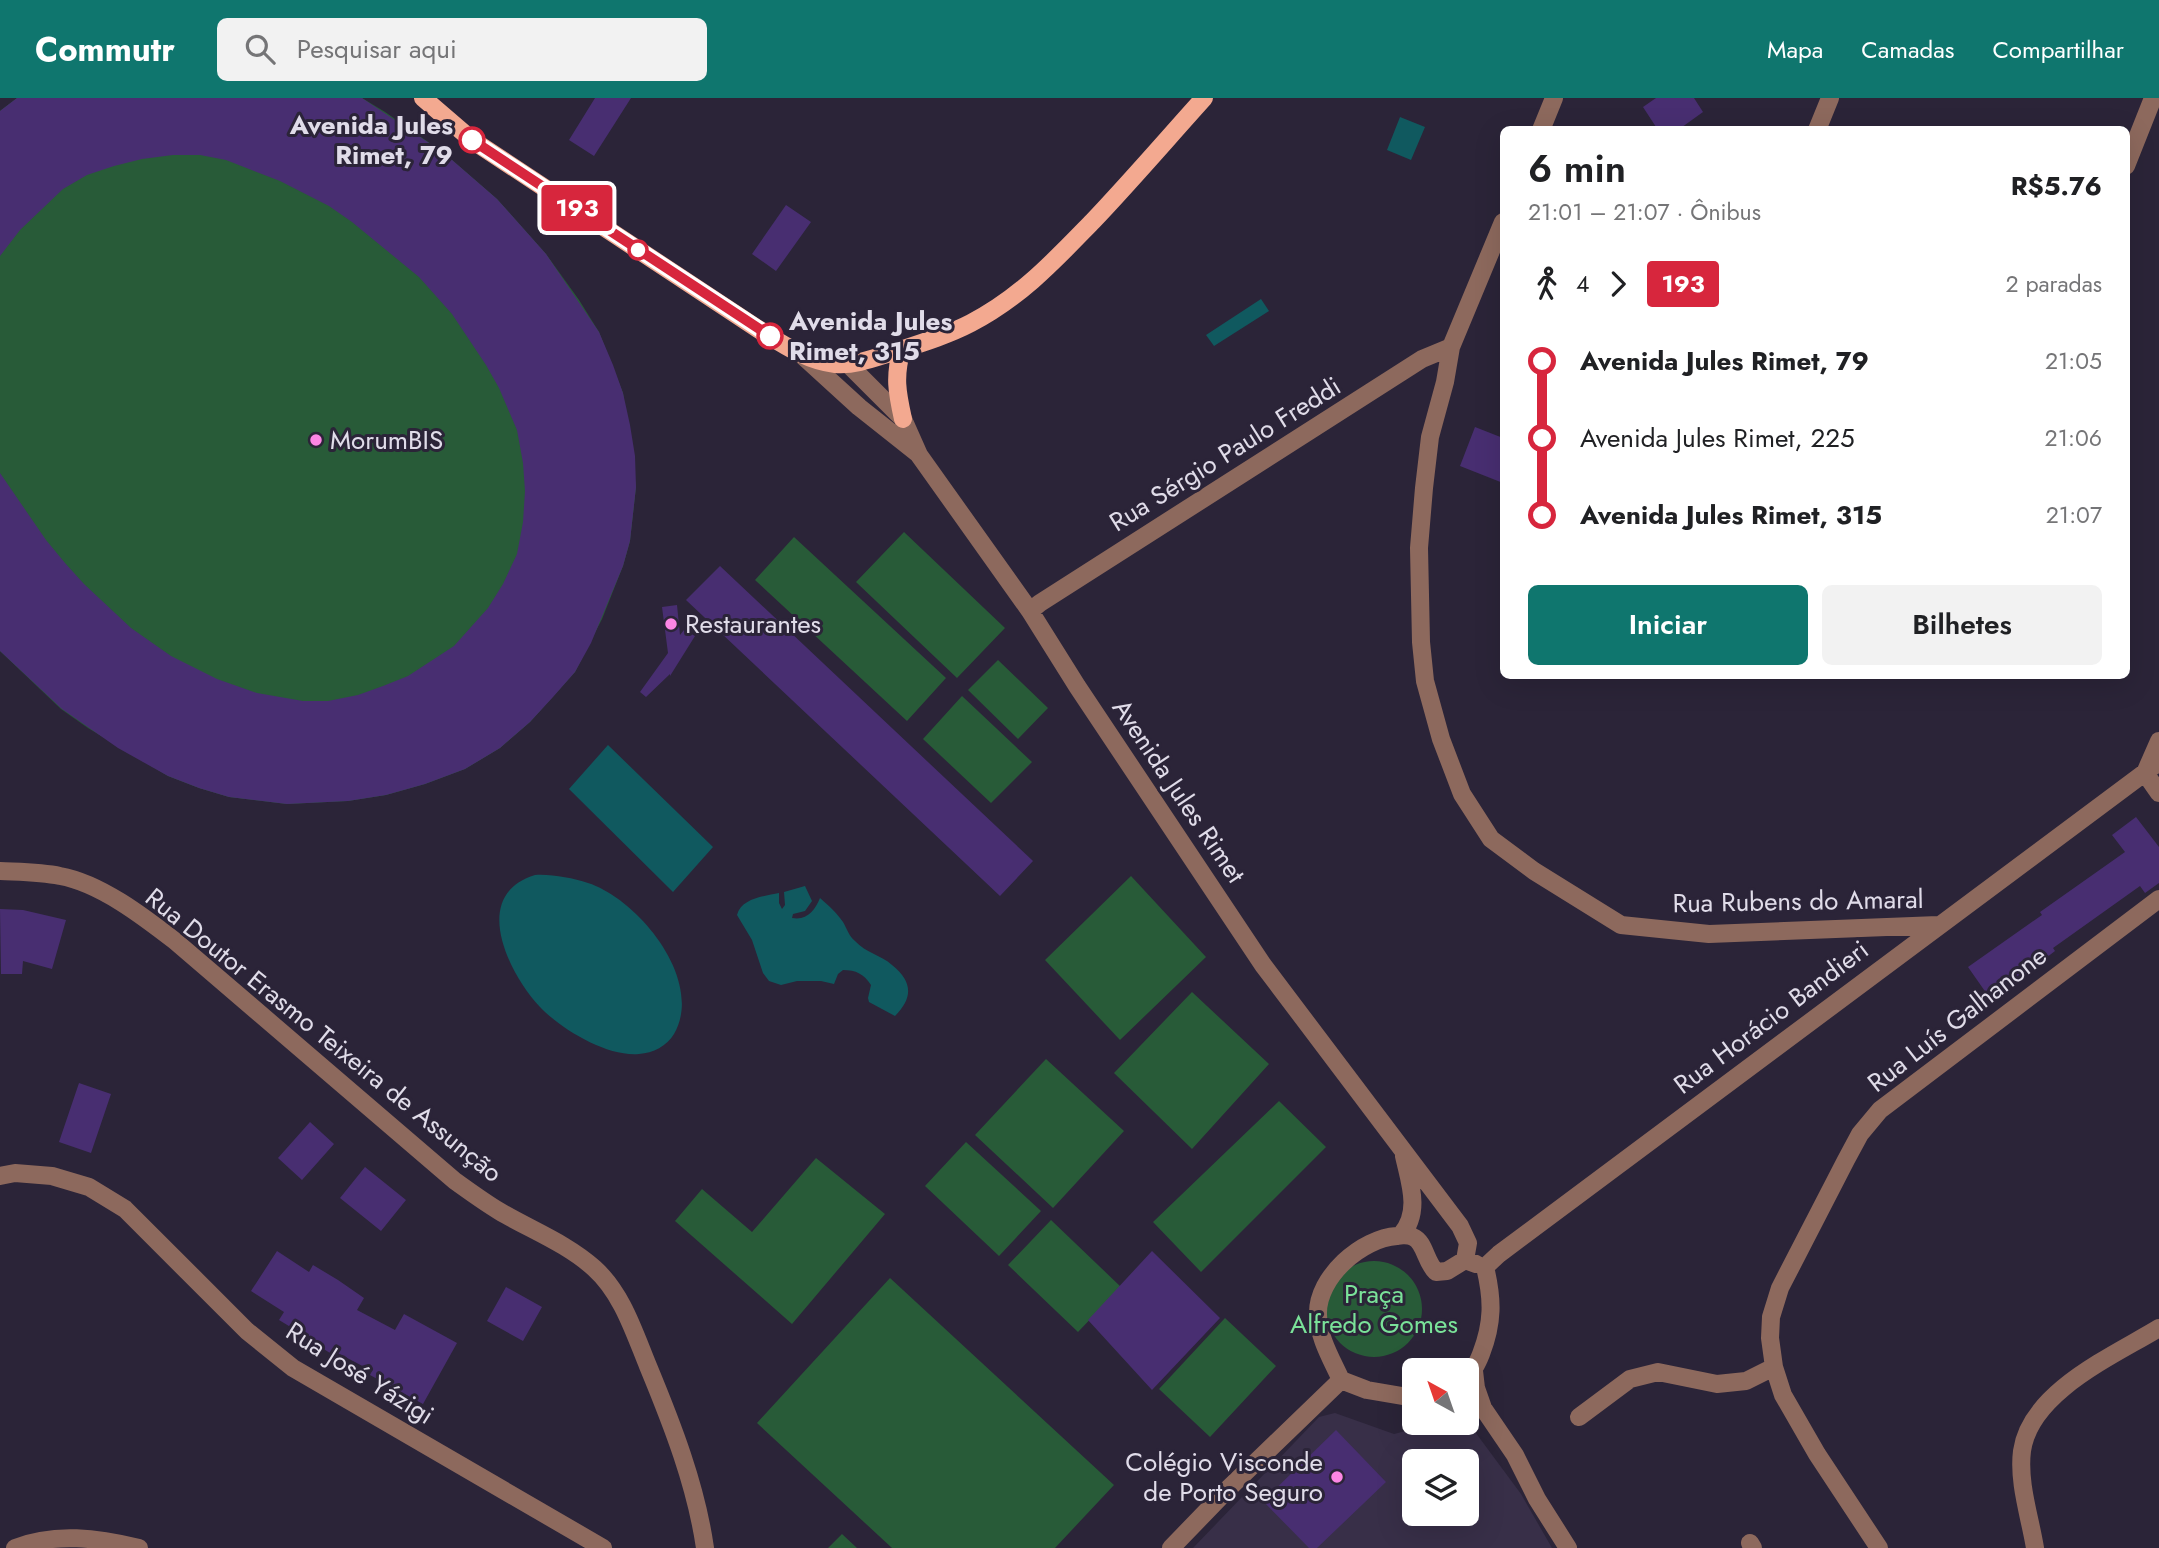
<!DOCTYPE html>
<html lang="pt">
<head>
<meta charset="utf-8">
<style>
	body { margin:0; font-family:Jost,sans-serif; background:#f2f2f2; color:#202124; height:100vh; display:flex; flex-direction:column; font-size:26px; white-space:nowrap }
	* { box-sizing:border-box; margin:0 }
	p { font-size:23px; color:#757577 }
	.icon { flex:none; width:38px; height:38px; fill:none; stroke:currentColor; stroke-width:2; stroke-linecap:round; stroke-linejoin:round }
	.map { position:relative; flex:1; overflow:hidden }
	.sheet { position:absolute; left:1500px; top:28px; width:630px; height:553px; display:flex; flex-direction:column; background:#fff; border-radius:10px; box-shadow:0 7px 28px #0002 }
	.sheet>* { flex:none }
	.badge { padding:0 14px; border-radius:5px; font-size:24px; line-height:46px }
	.needle { width:46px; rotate:320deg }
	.fabs { position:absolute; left:1402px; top:1260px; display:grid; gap:14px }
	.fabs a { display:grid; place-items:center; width:77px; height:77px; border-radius:10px; background:#fff; box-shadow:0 7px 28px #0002; font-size:35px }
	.map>.badge { position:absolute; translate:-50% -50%; box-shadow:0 0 0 4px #fff }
	.legs { display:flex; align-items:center; gap:10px; height:77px; padding:0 28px; font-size:23px }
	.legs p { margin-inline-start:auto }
	.headline { display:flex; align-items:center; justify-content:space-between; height:119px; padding:0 28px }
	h1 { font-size:38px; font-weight:600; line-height:52px }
	.button { display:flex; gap:14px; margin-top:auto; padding:14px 28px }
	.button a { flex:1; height:80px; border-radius:10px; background:#0f766e; color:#fff; font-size:28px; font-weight:600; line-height:80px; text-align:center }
	.button a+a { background:#f2f2f2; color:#202124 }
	ul { padding:0 28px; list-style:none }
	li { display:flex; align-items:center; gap:24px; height:77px; font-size:26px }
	li i { display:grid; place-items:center; width:10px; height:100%; margin:0 9px; background:currentColor }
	li i::after { content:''; width:18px; height:18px; margin:-9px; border:5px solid; border-radius:50%; background:#fff }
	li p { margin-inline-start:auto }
	li:first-child i { background:linear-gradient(#0000 50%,currentColor 0) }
	li:last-child i { background:linear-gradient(currentColor 50%,#0000 0) }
	header { display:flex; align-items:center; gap:42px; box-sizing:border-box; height:98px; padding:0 35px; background:#0f766e; color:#fff }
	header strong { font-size:33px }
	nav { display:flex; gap:38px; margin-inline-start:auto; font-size:24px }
	.search { width:490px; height:63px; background:#f2f2f2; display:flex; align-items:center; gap:18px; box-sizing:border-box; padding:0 24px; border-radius:10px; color:#757577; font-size:26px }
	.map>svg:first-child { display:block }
	.built { fill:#382f48; fill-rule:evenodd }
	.green { fill:#285b38 }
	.water { fill:#10595f }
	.building { fill:#482e71 }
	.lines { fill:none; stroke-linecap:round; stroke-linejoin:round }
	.minor { stroke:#8d695d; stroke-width:18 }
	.major { stroke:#f3a990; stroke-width:18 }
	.line-1-casing { stroke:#fff; stroke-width:16 }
	.line-1 { stroke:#d7263d; stroke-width:10 }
	.stop-1-dot { fill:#fff; stroke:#d7263d; stroke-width:3.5 }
	.poi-dot { fill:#fc86e4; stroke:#2b2438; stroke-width:2.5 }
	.labels { text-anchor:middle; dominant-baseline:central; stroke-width:6; stroke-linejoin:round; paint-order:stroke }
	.stop-label { font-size:26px; font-weight:bold; fill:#e0dce9; stroke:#2b2438; text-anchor:end }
	.poi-label { font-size:26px; fill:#e0dce9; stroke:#2b2438; text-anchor:start }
	.street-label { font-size:26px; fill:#e0dce9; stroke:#2b2438 }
	.park-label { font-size:26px; fill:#7ae299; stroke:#2b2438 }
</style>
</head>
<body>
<header>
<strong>Commutr</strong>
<div class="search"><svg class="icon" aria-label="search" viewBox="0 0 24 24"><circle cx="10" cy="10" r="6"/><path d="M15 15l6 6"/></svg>Pesquisar aqui</div>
<nav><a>Mapa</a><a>Camadas</a><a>Compartilhar</a></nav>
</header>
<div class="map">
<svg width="2159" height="1450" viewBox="0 0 2159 1450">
	<rect width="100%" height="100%" fill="#2b2438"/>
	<!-- built -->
	<path class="built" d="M 1335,1315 L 1394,1336 L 1437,1325 L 1466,1325 L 1467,1323 L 1521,1396 L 1552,1450 L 1193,1450 L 1319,1319 ZM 1414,1363 L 1466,1363 L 1466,1416 L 1414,1416 Z"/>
	<!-- green -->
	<path class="green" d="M 17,0 L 362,0 L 385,14 L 444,55 L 497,101 L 546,156 L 579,202 L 599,234 L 623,295 L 636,389 L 630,443 L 623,468 L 602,521 L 575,574 L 530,624 L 500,650 L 465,671 L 425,686 L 386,697 L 348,703 L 287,706 L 229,699 L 199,690 L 168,678 L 88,630 L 61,611 L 0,553 L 0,13 Z
		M 904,434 L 1005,530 L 957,580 L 856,484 Z
		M 794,439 L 946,580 L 907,623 L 755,482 Z
		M 998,562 L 1048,610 L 1018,641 L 968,592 Z
		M 962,598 L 1032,664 L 991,705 L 923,641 Z
		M 1131,778 L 1206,859 L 1120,942 L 1045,862 Z
		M 1192,894 L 1269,966 L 1192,1051 L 1114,975 Z
		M 1046,961 L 1124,1033 L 1053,1110 L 975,1037 Z
		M 1279,1003 L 1326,1049 L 1201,1174 L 1153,1124 Z
		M 966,1044 L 1041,1113 L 999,1158 L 925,1088 Z
		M 816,1060 L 885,1116 L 792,1226 L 675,1123 L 702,1091 L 752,1134 Z
		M 1051,1122 L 1121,1189 L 1078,1234 L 1008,1167 Z
		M1326 1211a48 48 0 1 1 96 0a48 48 0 1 1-96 0Z
		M 890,1180 L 1114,1387 L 1055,1450 L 892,1450 L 757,1325 Z
		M 1225,1220 L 1276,1268 L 1210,1339 L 1159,1291 Z
		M 842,1436 L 857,1450 L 828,1450 Z"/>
	<!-- water -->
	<path class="water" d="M 1400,19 L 1425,29 L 1411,62 L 1387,52 Z
		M 1261,201 L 1269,213 L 1214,248 L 1206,237 Z
		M 608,647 L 713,749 L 673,794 L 569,691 Z
		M 535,777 C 552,776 572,780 588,785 C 638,801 705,882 674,936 C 667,948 653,955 639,956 C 607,959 561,931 540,909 C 509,876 469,797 535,777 Z
		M 805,788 L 812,803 L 805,813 L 793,816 L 792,820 C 807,823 815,812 820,800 C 828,807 837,815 843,824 C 847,831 849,838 855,843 C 866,855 881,857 892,867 C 913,884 913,900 895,918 L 869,904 L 868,900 L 871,887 C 864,876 856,872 843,872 L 838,876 L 834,886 L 821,883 L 797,883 L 781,887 L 769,883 L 763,875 L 752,842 L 737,817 C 741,800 765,798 779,795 L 779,805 L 782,811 L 785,807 L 784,794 Z"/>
	<!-- building -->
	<path class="building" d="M 17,0 L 362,0 L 444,55 L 497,101 L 546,156 L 599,234 L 613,267 L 623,295 L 630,327 L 635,358 L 636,389 L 630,443 L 623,468 L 591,545 L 575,574 L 553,599 L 530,624 L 500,650 L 465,671 L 425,686 L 386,697 L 348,703 L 287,706 L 229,699 L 199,690 L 168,678 L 118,650 L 62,611 L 0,553 L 0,375 L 46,442 L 65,465 L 84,486 L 131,530 L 171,558 L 217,581 L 257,595 L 303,603 L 328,603 L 358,597 L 383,588 L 408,578 L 454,548 L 488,510 L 503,486 L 517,456 L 523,424 L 525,393 L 523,365 L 517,332 L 499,290 L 486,267 L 452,216 L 419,179 L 352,124 L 329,108 L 280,83 L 226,62 L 200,57 L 173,57 L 142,61 L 114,68 L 87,77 L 63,91 L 20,132 L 0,158 L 0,13 Z
		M 595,0 L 631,0 L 594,58 L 569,42 Z
		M 1656,0 L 1694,0 L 1703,14 L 1678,32 L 1658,32 L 1643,9 Z
		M 786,107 L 811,124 L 776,173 L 752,156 Z
		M 1475,329 L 1503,340 L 1503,385 L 1460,368 Z
		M 720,468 L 1033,763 L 1000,798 L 686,502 Z
		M 677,507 L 680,537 L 684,532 L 695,538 L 670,578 L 670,576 L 646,599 L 640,594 L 668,555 L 662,509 Z
		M 2136,719 L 2159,749 L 2159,785 L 2145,795 L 2140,788 L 2053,850 L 2055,853 L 2025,876 L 2023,874 L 1989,899 L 1968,869 L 2042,817 L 2040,814 L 2125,754 L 2112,737 Z
		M 0,811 L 23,812 L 66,822 L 52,871 L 23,863 L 22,876 L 1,876 Z
		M 79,985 L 111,996 L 91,1055 L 59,1044 Z
		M 310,1024 L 334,1046 L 302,1082 L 278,1060 Z
		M 365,1069 L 406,1102 L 381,1133 L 340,1100 Z
		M 277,1153 L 309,1174 L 313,1167 L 338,1182 L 364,1200 L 357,1212 L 395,1232 L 404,1216 L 457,1245 L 423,1306 L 370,1277 L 372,1273 L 332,1252 L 330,1255 L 306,1240 L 307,1239 L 279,1222 L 284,1214 L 251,1193 Z
		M 1152,1153 L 1220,1220 L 1152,1292 L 1088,1222 Z
		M 506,1189 L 542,1209 L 523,1243 L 487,1223 Z
		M 1336,1332 L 1386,1384 L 1317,1450 L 1309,1450 L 1263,1403 Z"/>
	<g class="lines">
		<!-- minor -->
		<path class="minor" d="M 1541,32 L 1554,0
			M 1817,32 L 1830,0
			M 2126,68 L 2153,0
			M 1503,124 L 1451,249 L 1445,284 L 1430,339 L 1424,390 L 1419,450 L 1421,544 L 1425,583 L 1441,641 L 1462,696 L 1491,741 L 1534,773 L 1621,827 L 1709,836 L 1938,827
			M 802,257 L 859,309 L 917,355
			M 848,266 L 903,321 L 919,357 L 1030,513 L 1077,588 L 1263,867 L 1460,1128 L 1468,1145 L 1465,1162
			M 1030,513 L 1040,505 L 1422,261 L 1451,249
			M 2159,643 L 2145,675 L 2159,695
			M 0,773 C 20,774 41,774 60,778 C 100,785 144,819 175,843 L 455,1083 C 469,1093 484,1104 499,1113 C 531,1132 566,1145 594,1170 C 622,1195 634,1234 648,1268 C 672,1326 696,1387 705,1450
			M 0,1078 L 15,1075 L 52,1078 L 89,1089 L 125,1111 L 247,1233 L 293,1270 L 603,1450
			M 1401,1137 C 1421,1114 1410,1085 1404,1058
			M 1485,1169 L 1499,1156 L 2159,664
			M 1474,1273 L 1476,1290 L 1483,1310 L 1515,1357 L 1537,1401 L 1568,1450
			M 1466,1279 C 1474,1272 1477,1266 1481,1256 C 1493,1225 1493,1202 1485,1169
			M 1414,1300 L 1367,1292 L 1341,1282 C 1332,1262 1318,1239 1318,1216 C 1317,1179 1362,1140 1397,1138 C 1401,1137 1409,1137 1413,1139 C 1425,1144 1425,1163 1436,1174 L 1447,1173 L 1465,1162 L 1476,1166
			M 1579,1319 L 1630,1281 L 1658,1274 L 1717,1286 L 1746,1283 L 1774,1269
			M 1750,1445 L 1753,1450
			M 15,1450 C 55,1434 98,1440 139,1450
			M 1171,1450 L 1229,1390 L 1341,1282
			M 1879,1450 L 1817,1356 L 1783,1297 L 1774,1269 L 1770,1240 L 1771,1219 L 1780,1190 L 1846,1062 L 1860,1036 L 1880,1012 L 2159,801
			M 2035,1450 C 2030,1419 2018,1385 2022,1353 C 2030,1294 2113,1258 2159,1230"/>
		<!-- major -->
		<path class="major" d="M 423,0 L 472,42 L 758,231 C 781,245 806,263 835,266 C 855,268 877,259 897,253 C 922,245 948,237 971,225 C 1021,199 1055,162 1093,123 C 1131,83 1167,41 1204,0
			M 902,251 C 894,278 897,294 903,321"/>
	</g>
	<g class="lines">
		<!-- line-1 casing -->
		<g class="line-1-casing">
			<path id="line-1" d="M 472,42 L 770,238"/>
		</g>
		<!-- line-1 -->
		<use href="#line-1" class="line-1"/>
	</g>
	<!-- markers -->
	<g class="stop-1-dot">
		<circle cx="472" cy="42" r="12"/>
		<circle cx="638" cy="152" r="9"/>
		<circle cx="770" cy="238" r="12"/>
	</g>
	<g class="poi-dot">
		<circle cx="316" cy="342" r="7"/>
		<circle cx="671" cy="526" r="7"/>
		<circle cx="1337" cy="1379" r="7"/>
	</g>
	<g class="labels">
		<!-- stop labels -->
		<g class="stop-label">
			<text x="453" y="27">Avenida Jules<tspan x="453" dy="30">Rimet, 79</tspan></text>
			<text x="789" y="223" text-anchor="start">Avenida Jules<tspan x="789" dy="30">Rimet, 315</tspan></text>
		</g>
		<!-- poi labels -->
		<g class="poi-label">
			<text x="330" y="342">MorumBIS</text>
			<text x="685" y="526">Restaurantes</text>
			<text x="1323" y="1364" text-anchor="end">Colégio Visconde<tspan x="1323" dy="30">de Porto Seguro</tspan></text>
		</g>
		<!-- street labels -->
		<g class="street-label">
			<text transform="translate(1225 356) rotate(-32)">Rua Sérgio Paulo Freddi</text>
			<text transform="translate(1179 693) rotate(56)">Avenida Jules Rimet</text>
			<text transform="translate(1798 803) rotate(-1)">Rua Rubens do Amaral</text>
			<text transform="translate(1771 919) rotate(-37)">Rua Horácio Bandieri</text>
			<text transform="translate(1957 921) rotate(-38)">Rua Luís Galhanone</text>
			<text transform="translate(324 937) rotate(39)">Rua Doutor Erasmo Teixeira de Assunção</text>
			<text transform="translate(360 1275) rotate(32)">Rua José Yázigi</text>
		</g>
		<!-- park labels -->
		<g class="park-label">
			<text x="1374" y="1196">Praça<tspan x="1374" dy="30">Alfredo Gomes</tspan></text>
		</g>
	</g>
</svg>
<div class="fabs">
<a><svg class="needle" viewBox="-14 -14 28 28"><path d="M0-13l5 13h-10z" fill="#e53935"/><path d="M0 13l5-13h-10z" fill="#757577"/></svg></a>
<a><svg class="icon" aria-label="layers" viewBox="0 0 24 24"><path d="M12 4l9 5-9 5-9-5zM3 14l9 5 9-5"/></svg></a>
</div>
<b class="badge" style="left:577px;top:110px;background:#d7263d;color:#fff">193</b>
<section class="sheet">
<div class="headline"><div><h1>6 min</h1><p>21:01 – 21:07 · Ônibus</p></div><b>R$5.76</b></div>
<div class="legs"><svg class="icon" aria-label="walk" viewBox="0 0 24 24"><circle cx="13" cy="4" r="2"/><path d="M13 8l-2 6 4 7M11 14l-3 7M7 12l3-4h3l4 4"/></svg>4<svg class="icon" aria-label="forward" viewBox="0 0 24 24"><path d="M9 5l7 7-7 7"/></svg><b class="badge" style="background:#d7263d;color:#fff">193</b><p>2 paradas</p></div>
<ul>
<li><i style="color:#d7263d"></i><b>Avenida Jules Rimet, 79</b><p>21:05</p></li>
<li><i style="color:#d7263d"></i><span>Avenida Jules Rimet, 225</span><p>21:06</p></li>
<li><i style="color:#d7263d"></i><b>Avenida Jules Rimet, 315</b><p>21:07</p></li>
</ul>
<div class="button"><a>Iniciar</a><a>Bilhetes</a></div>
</section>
</div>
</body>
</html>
